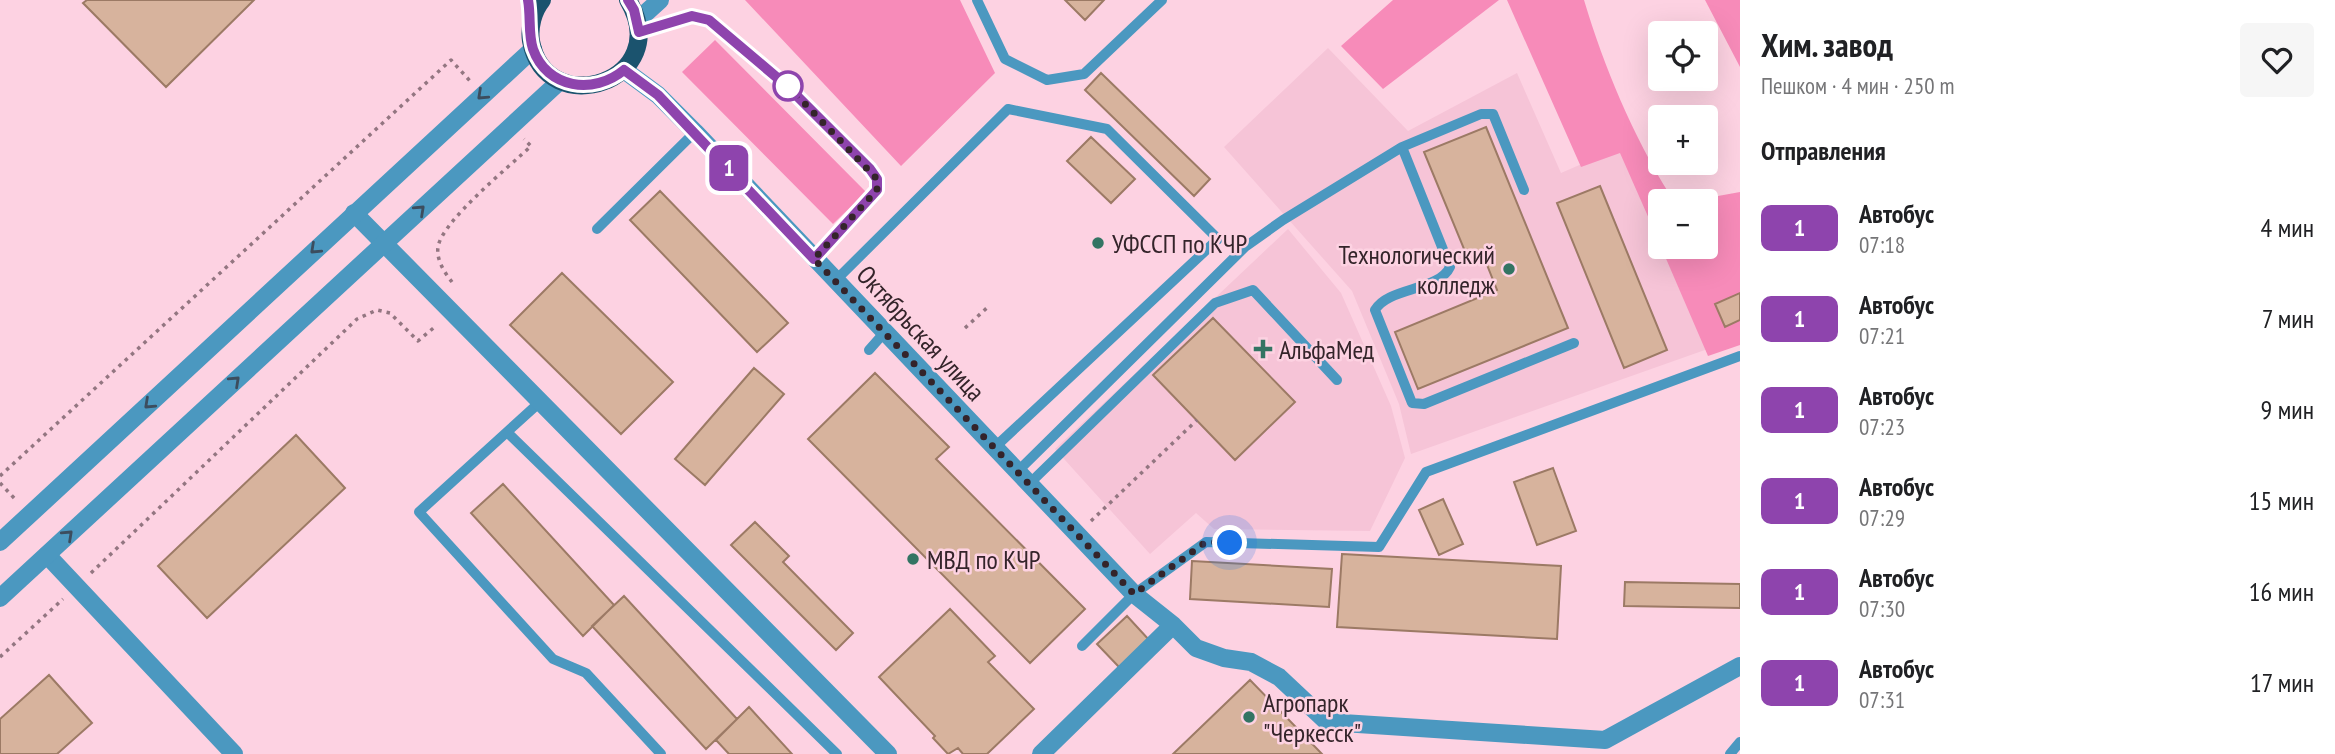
<!DOCTYPE html>
<html lang="ru">
<head>
<meta charset="utf-8">
<style>
	body { margin:0; font-family:"PT Sans Narrow",sans-serif; background:#f6f6f6; color:#202124; height:100vh; display:flex; flex-direction:column; font-size:26px; white-space:nowrap }
	* { box-sizing:border-box; margin:0 }
	p { font-size:23px; color:#757577 }
	.icon { flex:none; width:38px; height:38px; fill:none; stroke:currentColor; stroke-width:2; stroke-linecap:round; stroke-linejoin:round }
	.map { position:relative; flex:1; overflow:hidden }
	.sheet { display:flex; flex-direction:column; background:#fff; width:595px }
	.sheet>* { flex:none }
	.badge { padding:0 14px; border-radius:10px; font-size:24px; line-height:46px }
	.fabs { position:absolute; left:1648px; top:21px; display:grid; gap:14px }
	.fabs a { display:grid; place-items:center; width:70px; height:70px; border-radius:7px; background:#fff; box-shadow:0 7px 28px #0002; font-size:35px }
	.you { position:absolute; width:35px; height:35px; margin:-18px; border:5px solid #fff; border-radius:50%; background:#1a73e8; box-shadow:0 0 0 10px #1a73e833 }
	.map>.badge { position:absolute; translate:-50% -50%; box-shadow:0 0 0 4px #fff }
	h2 { padding:0 21px; font-size:26px; line-height:63px }
	.round { display:grid; place-items:center; flex:none; width:74px; height:74px; border-radius:7px; background:#f6f6f6 }
	.overview { display:flex; align-items:center; justify-content:space-between; height:119px; padding:0 21px }
	h1 { font-size:33px; font-weight:700; line-height:52px }
	ul { padding:0; list-style:none }
	li { display:flex; align-items:center; gap:21px; height:91px; padding:0 21px }
	li div { flex:1 }
	li b { display:block; font-size:26px }
	li em { font-style:normal }
	li .badge { min-width:77px; font-weight:700; text-align:center }
	main { display:flex; flex:1; min-height:0 }
	.map>svg:first-child { display:block }
	.built { fill:#f6c4d7 }
	.green { fill:#f78bb9 }
	.building { fill:#d7b39d; stroke:#9c7a65; stroke-width:2 }
	.lines { fill:none; stroke-linecap:round; stroke-linejoin:round }
	.path { stroke:#937681; stroke-width:3.5; stroke-dasharray:3.5 5; stroke-linecap:butt }
	.service { stroke:#4b98c0; stroke-width:10 }
	.minor { stroke:#4b98c0; stroke-width:18 }
	.tertiary { stroke:#4b98c0; stroke-width:18 }
	.primary { stroke:#1b536e; stroke-width:18 }
	.oneway { stroke:#3c4d5e }
	.line-casing { stroke:#fff; stroke-width:16 }
	.line { stroke:#8e44ad; stroke-width:10 }
	.walk { stroke:#34242a; stroke-width:7; stroke-dasharray:0 12.6 }
	.stop-dot { fill:#fff; stroke:#8e44ad; stroke-width:3.5 }
	.poi-dot { fill:#337463; stroke:#fdd2e2; stroke-width:2.5 }
	.labels { text-anchor:middle; dominant-baseline:central; stroke-width:5; stroke-linejoin:round; paint-order:stroke }
	.poi-label { font-size:26px; fill:#34242a; stroke:#fdd2e2; text-anchor:start }
	.street-label { font-size:26px; fill:#34242a; stroke:#fdd2e2 }
</style>
</head>
<body>
<main>
<div class="map">
<svg width="1740" height="754" viewBox="0 0 1740 754">
	<rect width="100%" height="100%" fill="#fdd2e2"/>
	<!-- built -->
	<path class="built" d="M 1328,48 L 1408,131 L 1517,73 L 1561,173 L 1630,143 L 1661,213 L 1661,247 L 1676,247 L 1719,345 L 1411,454 L 1399,404 L 1352,291 L 1224,147 Z
		M 1288,229 L 1341,293 L 1391,406 L 1405,458 L 1370,531 L 1214,529 L 1196,513 L 1150,554 L 1055,449 Z"/>
	<!-- green -->
	<path class="green" d="M 745,0 L 960,0 L 995,73 L 901,166 Z
		M 1393,0 L 1499,0 L 1383,89 L 1341,46 Z
		M 1507,0 L 1584,0 C 1604,67 1633,136 1670,195 L 1718,196 L 1740,192 L 1740,345 L 1708,356 L 1661,247 L 1706,247 L 1706,201 L 1661,201 L 1661,246 L 1620,153 L 1581,167 Z
		M 1705,0 L 1740,0 L 1740,67 Z
		M 715,40 L 866,192 L 833,224 L 682,72 Z"/>
	<!-- building -->
	<path class="building" d="M 87,0 L 254,0 L 166,87 L 83,3 Z
		M 1065,0 L 1104,0 L 1085,20 Z
		M 1101,73 L 1210,179 L 1194,196 L 1085,90 Z
		M 1486,127 L 1568,328 L 1418,389 L 1395,332 L 1497,290 L 1483,255 L 1469,261 L 1424,152 Z
		M 1091,137 L 1135,179 L 1111,203 L 1067,161 Z
		M 1600,186 L 1667,350 L 1624,368 L 1557,203 Z
		M 660,191 L 788,323 L 757,352 L 630,220 Z
		M 562,273 L 673,382 L 621,434 L 510,325 Z
		M 1740,293 L 1740,320 L 1725,327 L 1715,304 Z
		M 1213,318 L 1295,402 L 1235,460 L 1153,375 Z
		M 754,368 L 784,394 L 705,485 L 675,459 Z
		M 875,373 L 949,447 L 936,459 L 1085,609 L 1030,663 L 808,439 Z
		M 296,435 L 345,488 L 207,618 L 158,566 Z
		M 1553,468 L 1576,531 L 1537,545 L 1514,482 Z
		M 503,484 L 614,605 L 583,636 L 471,513 Z
		M 1443,499 L 1463,544 L 1439,555 L 1419,510 Z
		M 755,522 L 789,556 L 783,562 L 853,633 L 836,650 L 731,545 Z
		M 1342,554 L 1561,566 L 1557,639 L 1337,627 Z
		M 1192,561 L 1332,569 L 1329,607 L 1190,599 Z
		M 1625,582 L 1740,584 L 1740,608 L 1624,606 Z
		M 624,596 L 737,719 L 706,749 L 592,626 Z
		M 950,609 L 995,656 L 988,662 L 1034,709 L 987,754 L 963,754 L 958,748 L 948,754 L 933,738 L 935,736 L 879,677 Z
		M 1127,616 L 1150,641 L 1120,668 L 1097,644 Z
		M 49,675 L 92,723 L 57,754 L 0,754 L 0,719 Z
		M 1250,680 L 1322,754 L 1173,754 Z
		M 749,707 L 792,754 L 729,754 L 716,740 Z"/>
	<g class="lines">
		<!-- path -->
		<path class="path" d="M 452,282 C 445,273 436,260 438,247 C 442,221 509,167 531,146 L 524,139
			M 965,328 L 990,305
			M 0,476 L 451,60 L 471,82
			M 0,483 L 16,500
			M 1091,521 L 1197,420
			M 91,573 L 357,319 L 377,310 L 390,313 L 418,341 L 437,325
			M 0,657 L 63,599"/>
		<!-- service -->
		<path class="service" d="M 977,0 L 1005,59 L 1047,80 L 1084,74 L 1162,0
			M 639,32 L 692,16 L 709,20 L 787,86 L 870,169 L 877,179 L 877,190 L 814,259
			M 1402,147 L 1481,114 L 1493,114 L 1524,190
			M 597,229 L 695,132
			M 835,281 L 1008,109 L 1107,129 L 1218,239 L 994,448
			M 869,350 L 884,333
			M 540,402 L 419,512 L 553,659 L 586,673 L 661,754
			M 507,432 L 837,754
			M 1017,472 L 1245,247 L 1283,220 L 1402,147 L 1450,267 C 1439,291 1388,287 1375,310 L 1412,403 L 1424,404 L 1574,343
			M 1029,484 L 1215,303 L 1253,290 L 1337,380
			M 1082,646 L 1134,594 L 1206,542 L 1379,547 L 1426,472 L 1740,356
			M 1730,754 L 1740,742"/>
		<!-- minor -->
		<path class="minor" d="M 637,21 L 660,0
			M 624,70 L 658,95 L 695,132 L 1134,594 L 1173,625 L 1196,648 L 1224,658 L 1251,662 L 1279,677 L 1327,722 L 1605,740 L 1740,666
			M 354,213 L 888,754
			M 47,555 L 234,754
			M 1041,754 L 1173,625"/>
		<!-- tertiary -->
		<path class="tertiary" d="M 0,542 L 533,49
			M 0,598 L 560,81"/>
		<!-- primary -->
		<path class="primary" d="M 542,0 C 533,11 529,27 531,41 C 546,123 676,81 628,0"/>
	</g>
	<!-- one-way arrows -->
	<defs><path id="oneway-chevron" d="M-2-3.5L2.5 0L-2 3.5" fill="none" stroke-width="1.6" stroke-linecap="round" stroke-linejoin="round" transform="scale(1.75)"/></defs>
	<g class="oneway">
		<use href="#oneway-chevron" transform="translate(482 95) rotate(137)"/>
		<use href="#oneway-chevron" transform="translate(420 210) rotate(-43)"/>
		<use href="#oneway-chevron" transform="translate(315 249) rotate(137)"/>
		<use href="#oneway-chevron" transform="translate(235 381) rotate(-43)"/>
		<use href="#oneway-chevron" transform="translate(149 404) rotate(137)"/>
		<use href="#oneway-chevron" transform="translate(68 535) rotate(-43)"/>
	</g>
	<g class="lines">
		<!-- line casing -->
		<g class="line-casing">
			<path id="line" d="M 528,0 C 531,16 528,34 533,49 C 547,89 594,95 624,70 L 658,95 L 814,259 L 877,190 L 877,179 L 870,169 L 787,86 L 709,20 L 692,16 L 639,32 L 634,10 L 628,0"/>
		</g>
		<!-- line -->
		<use href="#line" class="line"/>
		<!-- walk -->
		<path class="walk" d="M 788,86 L 877,179 L 877,190 L 814,259 L 1134,594 L 1206,542 L 1230,543"/>
	</g>
	<!-- markers -->
	<circle class="stop-dot" cx="788" cy="86" r="14"/>
	<g class="poi-dot">
		<circle cx="1098" cy="243" r="7"/>
		<circle cx="1509" cy="269" r="7"/>
		<path d="M1259.5 338.5h7v7h7v7h-7v7h-7v-7h-7v-7h7z"/>
		<circle cx="913" cy="559" r="7"/>
		<circle cx="1249" cy="717" r="7"/>
	</g>
	<g class="labels">
		<!-- poi labels -->
		<g class="poi-label">
			<text x="1112" y="243">УФССП по КЧР</text>
			<text x="1495" y="254" text-anchor="end">Технологический<tspan x="1495" dy="30">колледж</tspan></text>
			<text x="1279" y="349">АльфаМед</text>
			<text x="927" y="559">МВД по КЧР</text>
			<text x="1263" y="702">Агропарк<tspan x="1263" dy="30">"Черкесск"</tspan></text>
		</g>
		<!-- street labels -->
		<g class="street-label">
			<text transform="translate(921 333) rotate(47)">Октябрьская улица</text>
		</g>
	</g>
</svg>
<div class="fabs">
<a><svg class="icon" aria-label="locate" viewBox="0 0 24 24"><circle cx="12" cy="12" r="6"/><path d="M12 2v4M12 18v4M2 12h4M18 12h4"/></svg></a>
<a>+</a>
<a>−</a>
</div>
<div class="you" style="left:1230px;top:543px"></div>
<b class="badge" style="left:729px;top:168px;background:#8e44ad;color:#fff">1</b>
</div>
<section class="sheet">
<div class="overview"><div><h1>Хим. завод</h1><p>Пешком · 4 мин · 250 m</p></div><a class="round"><svg class="icon" aria-label="heart" viewBox="0 0 24 24"><path d="M12 20l-8-8c-3-5 5-10 8-4 3-6 11-1 8 4z"/></svg></a></div>
<h2>Отправления</h2>
<ul>
<li><span class="badge" style="background:#8e44ad;color:#fff">1</span><div><b>Автобус</b><p>07:18</p></div><em>4 мин</em></li>
<li><span class="badge" style="background:#8e44ad;color:#fff">1</span><div><b>Автобус</b><p>07:21</p></div><em>7 мин</em></li>
<li><span class="badge" style="background:#8e44ad;color:#fff">1</span><div><b>Автобус</b><p>07:23</p></div><em>9 мин</em></li>
<li><span class="badge" style="background:#8e44ad;color:#fff">1</span><div><b>Автобус</b><p>07:29</p></div><em>15 мин</em></li>
<li><span class="badge" style="background:#8e44ad;color:#fff">1</span><div><b>Автобус</b><p>07:30</p></div><em>16 мин</em></li>
<li><span class="badge" style="background:#8e44ad;color:#fff">1</span><div><b>Автобус</b><p>07:31</p></div><em>17 мин</em></li>
</ul>
</section>
</main>
</body>
</html>
